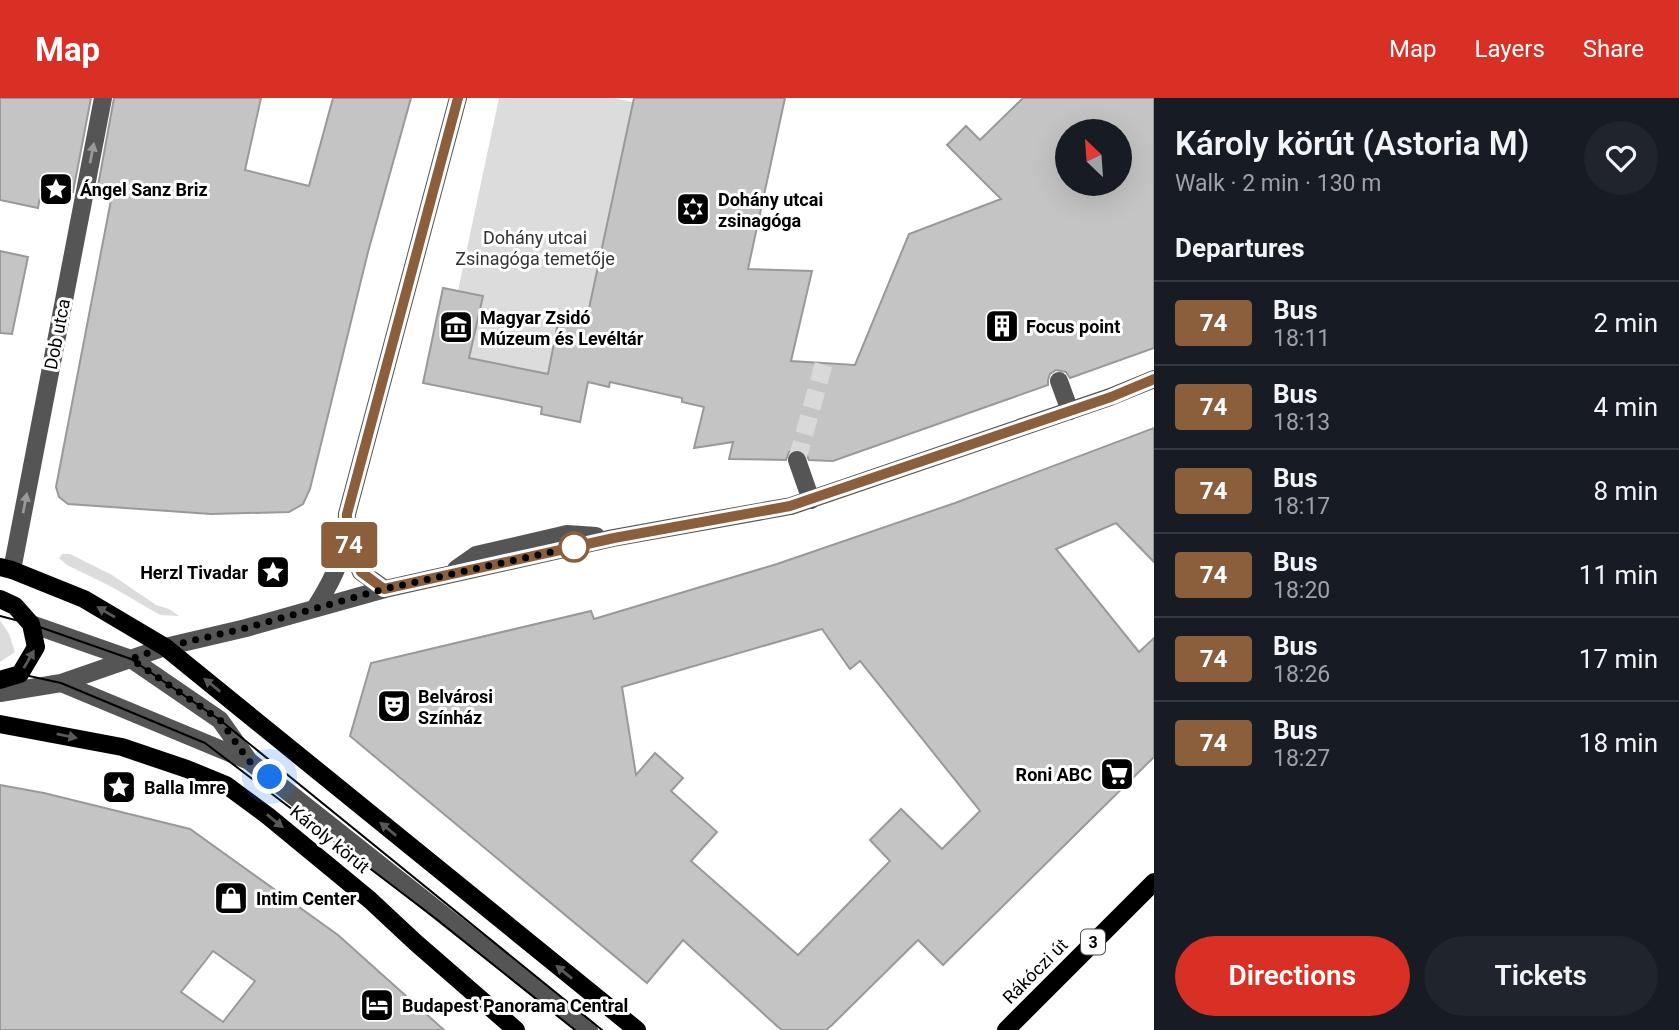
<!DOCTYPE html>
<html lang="en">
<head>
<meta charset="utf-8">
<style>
	body { margin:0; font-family:Roboto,sans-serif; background:#20242c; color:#f1f3f6; height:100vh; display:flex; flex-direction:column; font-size:26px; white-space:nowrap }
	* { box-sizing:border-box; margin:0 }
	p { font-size:23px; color:#9ea1a6 }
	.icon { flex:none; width:38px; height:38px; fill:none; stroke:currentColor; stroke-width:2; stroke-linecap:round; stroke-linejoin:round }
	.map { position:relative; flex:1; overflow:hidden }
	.details { display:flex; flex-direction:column; background:#171b24; width:525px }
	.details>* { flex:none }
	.badge { padding:0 14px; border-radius:5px; font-size:24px; line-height:46px }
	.needle { width:46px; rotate:335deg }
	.buttons { position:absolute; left:1055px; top:21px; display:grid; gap:14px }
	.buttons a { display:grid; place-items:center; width:77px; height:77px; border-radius:50%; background:#171b24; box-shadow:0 7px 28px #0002; font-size:35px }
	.you { position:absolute; width:35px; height:35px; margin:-18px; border:5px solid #fff; border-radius:50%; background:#1a73e8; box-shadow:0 0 0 10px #1a73e833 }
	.map>.badge { position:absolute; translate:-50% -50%; box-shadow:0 0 0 4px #fff }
	h2 { padding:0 21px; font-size:26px; line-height:63px }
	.round { display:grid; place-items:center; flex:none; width:74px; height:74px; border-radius:37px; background:#20242c }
	.summary { display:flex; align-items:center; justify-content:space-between; height:119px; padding:0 21px }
	h1 { font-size:33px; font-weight:600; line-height:52px }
	.action { display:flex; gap:14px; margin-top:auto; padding:14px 21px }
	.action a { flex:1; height:80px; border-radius:42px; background:#d93025; color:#fff; font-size:28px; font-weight:600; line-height:80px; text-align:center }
	.action a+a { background:#20242c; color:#f1f3f6 }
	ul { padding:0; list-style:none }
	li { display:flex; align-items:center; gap:21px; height:84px; padding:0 21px; border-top:2px solid #363941 }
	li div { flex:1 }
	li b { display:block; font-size:26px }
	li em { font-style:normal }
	li .badge { min-width:77px; font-weight:700; text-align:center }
	header { display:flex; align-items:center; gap:42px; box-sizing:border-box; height:98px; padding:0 35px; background:#d93025; color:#fff }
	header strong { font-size:33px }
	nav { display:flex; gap:38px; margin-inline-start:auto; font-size:24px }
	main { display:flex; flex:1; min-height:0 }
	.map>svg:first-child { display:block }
	.green { fill:#dcdcdc }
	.building { fill:#c4c4c4; stroke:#999; stroke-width:2; fill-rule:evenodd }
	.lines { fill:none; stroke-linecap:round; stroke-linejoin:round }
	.minor-tunnel { stroke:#d9d9d9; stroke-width:18; stroke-dasharray:18 9; stroke-linecap:butt }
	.minor { stroke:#555; stroke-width:18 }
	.major { stroke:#000; stroke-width:18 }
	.tram { stroke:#000; stroke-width:2 }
	.oneway { fill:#999 }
	.oneway2 { fill:#595959 }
	.line-casing { stroke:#fff; stroke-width:16 }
	.line { stroke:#8b5e3c; stroke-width:10 }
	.walk { stroke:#000; stroke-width:7; stroke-dasharray:0 12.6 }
	.stop-dot { fill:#fff; stroke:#8b5e3c; stroke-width:3.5 }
	.labels { text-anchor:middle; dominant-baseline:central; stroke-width:6; stroke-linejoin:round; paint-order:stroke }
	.shield { fill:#fff; stroke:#4c4c4c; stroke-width:2 }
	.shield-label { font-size:16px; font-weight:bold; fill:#000 }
	.poi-label { font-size:18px; font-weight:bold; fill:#000; stroke:#fff; text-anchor:start }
	.park-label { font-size:18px; fill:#333; stroke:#fff }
	.street-label { font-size:18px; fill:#000; stroke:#fff }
</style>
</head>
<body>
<header>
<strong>Map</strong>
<nav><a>Map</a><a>Layers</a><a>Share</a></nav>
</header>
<main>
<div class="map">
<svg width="1154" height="932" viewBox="0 0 1154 932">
	<rect width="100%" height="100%" fill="#fff"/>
	<!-- green -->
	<path class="green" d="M 499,0 L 614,0 L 633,4 L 587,220 L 560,215 L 548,276 L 469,260 L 483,198 L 458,193 Z
		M 62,456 L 70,456 L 112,477 L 156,507 L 169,511 L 179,518 L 160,517 L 112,489 L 67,467 L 59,460 Z
		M 0,522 L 9,536 L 15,554 L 0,564 Z"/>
	<!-- building -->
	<path class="building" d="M 0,0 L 91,0 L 73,94 L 42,88 L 38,110 L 0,102 Z
		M 114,0 L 261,0 L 245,72 L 309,88 L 333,0 L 411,0 L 368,154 L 310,391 L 303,406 L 289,414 L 211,416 L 68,406 L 59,399 L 56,389 L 111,102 L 96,99 Z
		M 634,0 L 785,0 L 748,171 L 812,173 L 791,263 L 855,267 L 909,136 L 1001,101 L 947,47 L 966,28 L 980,42 L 1023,0 L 1154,0 L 1154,250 L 1070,280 L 1066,274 L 1056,272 L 1050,276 L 1048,282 L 1048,287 L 833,363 L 809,362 L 805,354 L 798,351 L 789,354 L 786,362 L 729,361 L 733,344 L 694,350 L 704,309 L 682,304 L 682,300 L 610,284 L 609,289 L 588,284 L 580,324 L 541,316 L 542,309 L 423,285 L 443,190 L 483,198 L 469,260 L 548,276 L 560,214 L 587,220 ZM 1068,33 L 1120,33 L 1120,86 L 1068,86 Z
		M 0,153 L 28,159 L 12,236 L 0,235 Z
		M 1154,330 L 1154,464 L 1116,425 L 1056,451 L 1139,554 L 1154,540 L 1154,659 L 943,867 L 918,842 L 832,927 L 826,932 L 782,932 L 778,929 L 683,842 L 647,885 L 350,638 L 371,565 L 591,513 L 594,521 L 777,466 L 955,405 ZM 822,531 L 850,571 L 860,563 L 980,713 L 942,751 L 901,711 L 870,742 L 890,763 L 798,857 L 691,763 L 717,734 L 671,693 L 683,680 L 655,655 L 636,677 L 622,589 Z
		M 0,687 L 44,695 L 190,731 L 338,837 L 444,932 L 0,932 ZM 213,853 L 255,883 L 223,924 L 181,894 Z"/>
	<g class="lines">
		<!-- minor-tunnel -->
		<path class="minor-tunnel" d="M 797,362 L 824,265"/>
		<!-- minor -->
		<path class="minor" d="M 1059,283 L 1070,313
			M 797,362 L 811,402
			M 346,441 L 361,474 L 385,491
			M 456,471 L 476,457 L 567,436 L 596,438
			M 12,472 L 103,0
			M 315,510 C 336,477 346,455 347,416 L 458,0
			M 31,526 L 131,561 L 220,622 L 249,663
			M 61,585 L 249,663 L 589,932
			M 0,595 L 61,585 L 165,549 L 246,530 L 385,491 L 613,440 L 791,408 L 1110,299 L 1154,281"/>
		<!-- major -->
		<path class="major" d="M 0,469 L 12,472 L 84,501 L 165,549 L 637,932
			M 0,501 L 15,508 L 31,526 L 36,549 L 20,576 L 0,582
			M 0,626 L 122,649 L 187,671 L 226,687 L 268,718 L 370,802 L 415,844 L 516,932
			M 1006,932 L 1154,784"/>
		<!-- tram -->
		<path class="tram" d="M 0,518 L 31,526 L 131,561 L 220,622 L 602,932
			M 0,574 L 20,576 L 61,585 L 205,645 L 435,820 L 575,932"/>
	</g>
	<!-- one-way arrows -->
	<defs><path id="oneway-solid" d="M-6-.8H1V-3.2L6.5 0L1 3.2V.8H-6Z" transform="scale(1.75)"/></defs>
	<g class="oneway">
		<use href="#oneway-solid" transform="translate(92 55) rotate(-79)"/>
		<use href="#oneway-solid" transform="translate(25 405) rotate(-79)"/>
	</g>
	<g class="oneway2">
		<use href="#oneway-solid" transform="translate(106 514) rotate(-150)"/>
		<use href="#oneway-solid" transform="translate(29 561) rotate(-60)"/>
		<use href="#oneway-solid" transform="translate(212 587) rotate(-141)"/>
		<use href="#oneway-solid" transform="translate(67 638) rotate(11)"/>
		<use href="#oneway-solid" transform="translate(275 723) rotate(39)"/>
		<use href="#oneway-solid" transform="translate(388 731) rotate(-141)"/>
		<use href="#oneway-solid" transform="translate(564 874) rotate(-141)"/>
	</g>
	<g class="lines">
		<!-- line casing -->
		<g class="line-casing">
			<path id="line" d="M 458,0 L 347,416 L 346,441 L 361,474 L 384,491 L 614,440 L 790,408 L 1111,299 L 1154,281"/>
		</g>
		<!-- line -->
		<use href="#line" class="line"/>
		<!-- walk -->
		<path class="walk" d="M 270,679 L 249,663 L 220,622 L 131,561 L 165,549 L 246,530 L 384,491 L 574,449"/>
	</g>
	<!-- icons -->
	<defs>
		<g id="sight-square" transform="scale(1.75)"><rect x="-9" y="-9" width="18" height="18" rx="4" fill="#000" stroke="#fff"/><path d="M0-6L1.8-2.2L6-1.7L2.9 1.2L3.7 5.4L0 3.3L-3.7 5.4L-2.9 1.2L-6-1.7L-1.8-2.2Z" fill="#fff"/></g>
		<g id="synagogue-square" transform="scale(1.75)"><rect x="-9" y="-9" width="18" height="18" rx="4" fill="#000" stroke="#fff"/><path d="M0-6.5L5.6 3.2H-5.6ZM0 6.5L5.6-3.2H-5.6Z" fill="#fff"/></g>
		<g id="building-square" transform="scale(1.75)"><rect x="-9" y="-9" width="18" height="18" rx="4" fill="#000" stroke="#fff"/><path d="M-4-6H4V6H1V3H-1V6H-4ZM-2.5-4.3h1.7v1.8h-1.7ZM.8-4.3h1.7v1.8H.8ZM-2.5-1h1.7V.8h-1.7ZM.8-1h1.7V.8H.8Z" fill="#fff"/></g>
		<g id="museum-square" transform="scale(1.75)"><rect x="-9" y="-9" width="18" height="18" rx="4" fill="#000" stroke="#fff"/><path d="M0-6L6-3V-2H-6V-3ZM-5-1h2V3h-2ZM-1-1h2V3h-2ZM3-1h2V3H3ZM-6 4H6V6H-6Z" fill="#fff"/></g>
		<g id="theatre-square" transform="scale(1.75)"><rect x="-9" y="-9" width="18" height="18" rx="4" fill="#000" stroke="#fff"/><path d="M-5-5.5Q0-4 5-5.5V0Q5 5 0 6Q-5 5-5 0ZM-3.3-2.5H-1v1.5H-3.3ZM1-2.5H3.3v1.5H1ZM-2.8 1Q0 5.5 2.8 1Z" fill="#fff"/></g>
		<g id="supermarket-square" transform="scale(1.75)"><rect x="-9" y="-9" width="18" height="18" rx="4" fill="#000" stroke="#fff"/><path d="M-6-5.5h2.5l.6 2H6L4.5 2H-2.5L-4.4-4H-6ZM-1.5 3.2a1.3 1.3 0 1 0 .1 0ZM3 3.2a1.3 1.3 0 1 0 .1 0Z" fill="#fff"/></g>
		<g id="shop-square" transform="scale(1.75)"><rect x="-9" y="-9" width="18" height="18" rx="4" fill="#000" stroke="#fff"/><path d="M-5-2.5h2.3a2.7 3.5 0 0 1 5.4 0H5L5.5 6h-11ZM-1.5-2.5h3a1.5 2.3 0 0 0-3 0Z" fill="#fff"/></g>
		<g id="hotel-square" transform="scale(1.75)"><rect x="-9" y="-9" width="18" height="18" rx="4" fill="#000" stroke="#fff"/><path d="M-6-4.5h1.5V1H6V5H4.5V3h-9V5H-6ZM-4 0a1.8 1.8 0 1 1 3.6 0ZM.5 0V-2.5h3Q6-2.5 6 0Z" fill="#fff"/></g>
	</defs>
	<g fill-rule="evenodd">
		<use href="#sight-square" x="56" y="91"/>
		<use href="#synagogue-square" x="693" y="111"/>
		<use href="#building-square" x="1002" y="228"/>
		<use href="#museum-square" x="456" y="229"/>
		<use href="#sight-square" x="273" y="474"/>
		<use href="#theatre-square" x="394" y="608"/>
		<use href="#supermarket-square" x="1117" y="676"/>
		<use href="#sight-square" x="119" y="689"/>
		<use href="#shop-square" x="231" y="800"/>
		<use href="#hotel-square" x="377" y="907"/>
	</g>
	<!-- markers -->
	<circle class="stop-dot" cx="574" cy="449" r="14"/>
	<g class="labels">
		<!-- shield labels -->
		<rect class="shield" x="1081" y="831.5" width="24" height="25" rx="5"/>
		<g class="shield-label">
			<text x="1093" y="844">3</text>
		</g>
		<!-- poi labels -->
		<g class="poi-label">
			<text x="80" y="91">Ángel Sanz Briz</text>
			<text x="718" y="101">Dohány utcai<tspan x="718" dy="21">zsinagóga</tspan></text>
			<text x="480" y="219">Magyar Zsidó<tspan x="480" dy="21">Múzeum és Levéltár</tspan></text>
			<text x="1026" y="228">Focus point</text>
			<text x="248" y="474" text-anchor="end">Herzl Tivadar</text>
			<text x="418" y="598">Belvárosi<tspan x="418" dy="21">Színház</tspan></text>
			<text x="1092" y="676" text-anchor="end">Roni ABC</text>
			<text x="144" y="689">Balla Imre</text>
			<text x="256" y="800">Intim Center</text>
			<text x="402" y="907">Budapest Panorama Central</text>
		</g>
		<!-- park labels -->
		<g class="park-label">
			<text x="535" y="139">Dohány utcai<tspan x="535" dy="21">Zsinagóga temetője</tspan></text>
		</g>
		<!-- street labels -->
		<g class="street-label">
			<text transform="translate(57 236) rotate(-79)">Dob utca</text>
			<text transform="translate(330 741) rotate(39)">Károly körút</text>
			<text transform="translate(1035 873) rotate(-45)">Rákóczi út</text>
		</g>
	</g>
</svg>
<div class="buttons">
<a><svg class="needle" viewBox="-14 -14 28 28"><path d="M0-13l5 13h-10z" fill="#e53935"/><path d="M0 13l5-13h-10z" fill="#9ea1a6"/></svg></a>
</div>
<div class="you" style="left:270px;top:679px"></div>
<b class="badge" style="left:349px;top:447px;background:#8b5e3c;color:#fff">74</b>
</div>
<section class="details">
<div class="summary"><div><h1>Károly körút (Astoria M)</h1><p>Walk · 2 min · 130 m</p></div><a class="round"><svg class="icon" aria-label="heart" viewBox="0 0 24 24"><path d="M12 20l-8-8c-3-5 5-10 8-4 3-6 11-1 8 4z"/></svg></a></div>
<h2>Departures</h2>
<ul>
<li><span class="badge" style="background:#8b5e3c;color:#fff">74</span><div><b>Bus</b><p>18:11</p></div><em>2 min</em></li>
<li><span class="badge" style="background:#8b5e3c;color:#fff">74</span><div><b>Bus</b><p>18:13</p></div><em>4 min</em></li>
<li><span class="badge" style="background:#8b5e3c;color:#fff">74</span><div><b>Bus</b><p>18:17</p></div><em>8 min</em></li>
<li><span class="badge" style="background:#8b5e3c;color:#fff">74</span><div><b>Bus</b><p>18:20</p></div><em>11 min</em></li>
<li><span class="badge" style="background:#8b5e3c;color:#fff">74</span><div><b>Bus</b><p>18:26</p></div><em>17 min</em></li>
<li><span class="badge" style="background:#8b5e3c;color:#fff">74</span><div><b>Bus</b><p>18:27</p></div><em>18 min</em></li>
</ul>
<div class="action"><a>Directions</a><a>Tickets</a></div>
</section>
</main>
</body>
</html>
